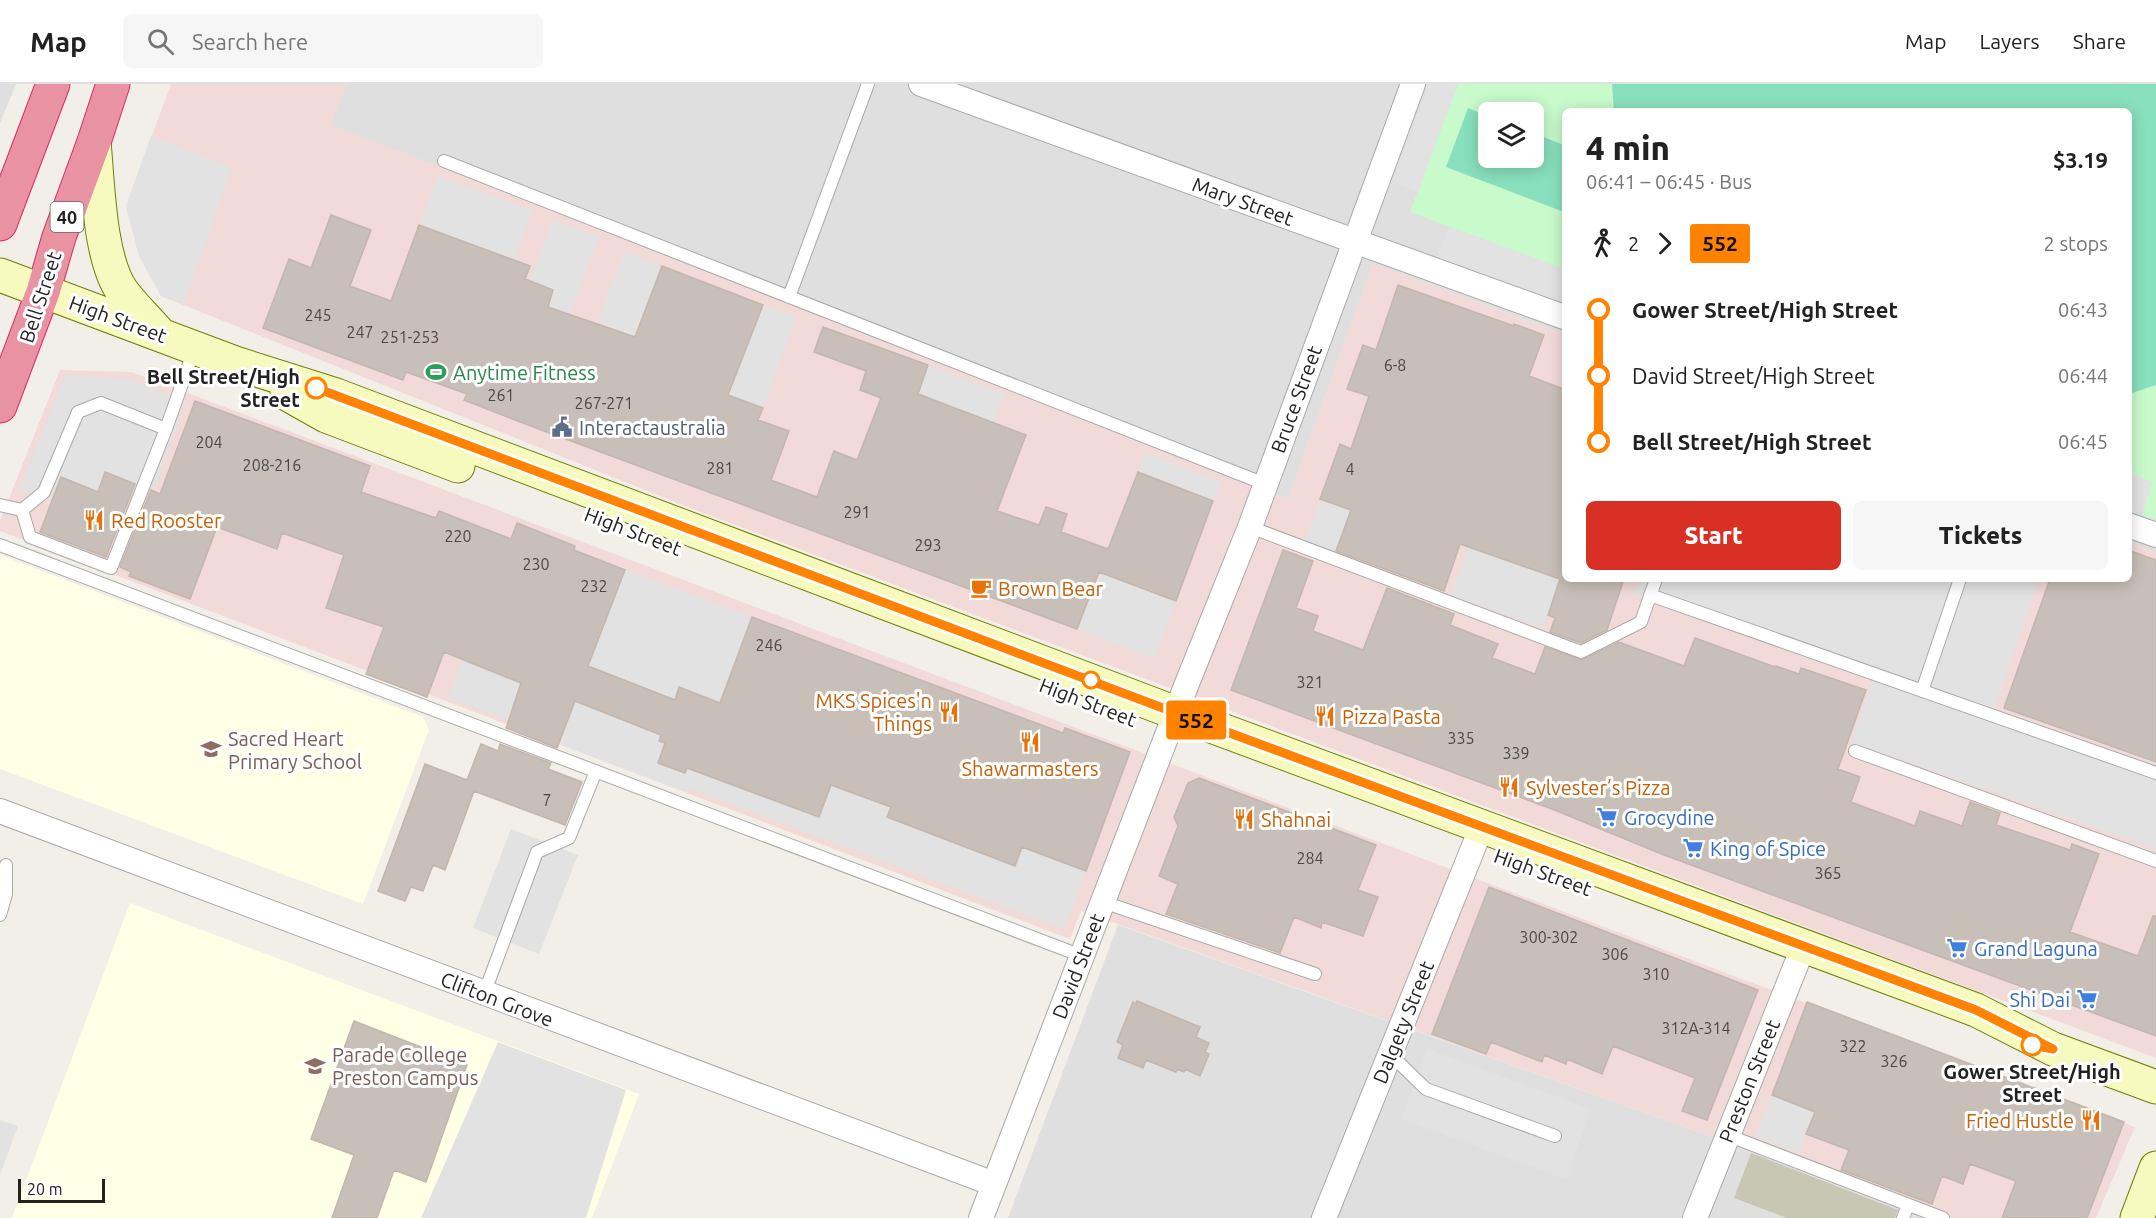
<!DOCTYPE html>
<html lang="en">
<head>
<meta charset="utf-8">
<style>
	body { margin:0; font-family:Ubuntu,sans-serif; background:#f6f6f6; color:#222; height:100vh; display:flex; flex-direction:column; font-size:22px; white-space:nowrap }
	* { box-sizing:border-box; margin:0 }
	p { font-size:20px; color:#767676 }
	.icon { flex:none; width:33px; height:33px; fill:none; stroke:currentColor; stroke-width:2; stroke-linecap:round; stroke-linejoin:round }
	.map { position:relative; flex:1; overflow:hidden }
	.sheet { position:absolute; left:1562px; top:24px; width:570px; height:474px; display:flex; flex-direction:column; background:#fff; border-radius:9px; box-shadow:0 3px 15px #0003 }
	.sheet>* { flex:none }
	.badge { padding:0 12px; border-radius:4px; font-size:21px; line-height:39px }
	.tools { position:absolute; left:1478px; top:18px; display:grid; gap:12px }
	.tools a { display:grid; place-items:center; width:66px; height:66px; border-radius:9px; background:#fff; box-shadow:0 3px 15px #0003; font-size:30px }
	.scale { position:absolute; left:18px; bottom:15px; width:87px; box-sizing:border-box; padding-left:6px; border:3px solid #222; border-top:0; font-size:16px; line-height:21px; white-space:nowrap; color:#222; -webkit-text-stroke:4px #fff; paint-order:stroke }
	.map>.badge { position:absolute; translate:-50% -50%; box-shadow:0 0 0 3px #fff }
	.legs { display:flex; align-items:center; gap:9px; height:66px; padding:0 24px; font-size:20px }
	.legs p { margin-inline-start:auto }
	.head { display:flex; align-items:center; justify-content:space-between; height:102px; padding:0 24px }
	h1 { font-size:33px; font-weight:800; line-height:45px }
	.cta { display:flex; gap:12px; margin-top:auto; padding:12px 24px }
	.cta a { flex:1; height:69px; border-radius:9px; background:#d93025; color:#fff; font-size:24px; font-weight:800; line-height:69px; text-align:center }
	.cta a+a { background:#f6f6f6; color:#222 }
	ul { padding:0 24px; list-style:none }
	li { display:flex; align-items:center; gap:21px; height:66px; font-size:22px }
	li i { display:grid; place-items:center; width:9px; height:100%; margin:0 8px; background:currentColor }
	li i::after { content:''; width:15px; height:15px; margin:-8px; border:4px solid; border-radius:50%; background:#fff }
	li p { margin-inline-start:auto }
	li:first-child i { background:linear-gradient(#0000 50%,currentColor 0) }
	li:last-child i { background:linear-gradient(currentColor 50%,#0000 0) }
	header { display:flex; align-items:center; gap:36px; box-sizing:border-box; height:84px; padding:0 30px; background:#fff; border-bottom:2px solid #e0e0e0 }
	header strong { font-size:28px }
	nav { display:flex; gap:33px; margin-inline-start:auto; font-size:21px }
	.search { width:420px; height:54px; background:#f6f6f6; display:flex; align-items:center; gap:15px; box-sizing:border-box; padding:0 21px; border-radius:9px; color:#767676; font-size:22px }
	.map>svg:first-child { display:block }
	.residential { fill:#e0dfdf; fill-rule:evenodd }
	.commercial { fill:#f2dad9 }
	.education { fill:#ffffe5 }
	.construction { fill:#c7c7b4 }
	.park { fill:#c8facc; fill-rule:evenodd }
	.pitch { fill:#88e0be }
	.parking { fill:#e2e2e2 }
	.building { fill:#c7bfb8; stroke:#c4b6ab; stroke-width:1.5 }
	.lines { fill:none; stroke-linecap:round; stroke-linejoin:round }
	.lane-casing { stroke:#a9a9a9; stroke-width:14 }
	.street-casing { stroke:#a9a9a9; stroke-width:26 }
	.secondary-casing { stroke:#707d05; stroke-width:35 }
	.highway-casing { stroke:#dc2a67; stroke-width:35 }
	.lane { stroke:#fff; stroke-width:12 }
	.street { stroke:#fff; stroke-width:24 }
	.secondary { stroke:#f7fabf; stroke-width:33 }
	.highway { stroke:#e892a2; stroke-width:33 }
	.line-1-casing { stroke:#fff; stroke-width:14 }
	.line-1 { stroke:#ff8200; stroke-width:9 }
	.stop-1-dot { fill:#fff; stroke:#ff8200; stroke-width:3 }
	.labels { text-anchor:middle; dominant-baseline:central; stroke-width:6; stroke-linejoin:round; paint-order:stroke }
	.number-label { font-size:16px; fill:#4b4948 }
	.shield { fill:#fff; stroke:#646464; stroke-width:1.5 }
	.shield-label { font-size:18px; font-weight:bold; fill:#222 }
	.street-label { font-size:20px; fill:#222; stroke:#fff }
	.leisure-label { font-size:20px; fill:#27864d; stroke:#fff; text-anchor:start }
	.stop-label { font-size:20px; font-weight:bold; fill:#222; stroke:#fff; text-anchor:end }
	.service-label { font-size:20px; fill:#4e5e75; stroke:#fff; text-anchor:start }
	.food-label { font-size:20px; fill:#c56008; stroke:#fff; text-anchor:start }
	.education-label { font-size:20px; fill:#785e54; stroke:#fff; text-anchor:start }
	.shop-label { font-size:20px; fill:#366cbe; stroke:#fff; text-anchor:start }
</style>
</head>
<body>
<header>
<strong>Map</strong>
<div class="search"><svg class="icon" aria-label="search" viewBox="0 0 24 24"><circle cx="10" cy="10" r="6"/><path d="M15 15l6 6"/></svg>Search here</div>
<nav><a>Map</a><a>Layers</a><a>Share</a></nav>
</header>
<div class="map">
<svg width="2156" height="1134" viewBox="0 0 2156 1134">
	<rect width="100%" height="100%" fill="#f2efe9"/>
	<!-- residential -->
	<path class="residential" d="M 0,0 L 16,0 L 0,39 Z
		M 346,0 L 2156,0 L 2156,469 L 2129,458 L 2128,27 L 1564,27 L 1564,250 L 1373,180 L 1288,415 L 765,208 L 330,41 ZM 1488,28 L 1533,28 L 1533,74 L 1488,74 Z
		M 1118,841 L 1907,1122 L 1940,1134 L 1008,1134 Z"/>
	<!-- commercial -->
	<path class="commercial" d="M 171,0 L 346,0 L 331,41 L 765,208 L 1288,415 L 1373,180 L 1564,250 L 1564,495 L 2128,495 L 2129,458 L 2156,469 L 2156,974 L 690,424 L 161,212 L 139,172 L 126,122 Z
		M 60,286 L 132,288 L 2135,1043 L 2096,1134 L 1940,1134 L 1081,827 L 1070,855 L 0,447 L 0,437 Z"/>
	<!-- education -->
	<path class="education" d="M 0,471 L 423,633 L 429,646 L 363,820 L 0,685 Z
		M 130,819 L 639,1010 L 592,1134 L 12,1134 Z"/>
	<!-- construction -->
	<path class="construction" d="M 1751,1069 L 1898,1126 L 1895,1134 L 1787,1134 L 1734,1114 Z"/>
	<!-- park -->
	<path class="park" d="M 1458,0 L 2156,0 L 2156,436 L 2142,431 L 2152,398 L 2129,389 L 2128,27 L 1564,27 L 1564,185 L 1410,128 ZM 1488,28 L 1533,28 L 1533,74 L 1488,74 Z"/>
	<!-- pitch -->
	<path class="pitch" d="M 1612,0 L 2156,0 L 2156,301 L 2129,310 L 2128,27 L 1614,27 Z
		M 1468,24 L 1488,32 L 1488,74 L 1533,74 L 1533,49 L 1564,61 L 1564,128 L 1446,83 Z"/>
	<!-- parking -->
	<path class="parking" d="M 1429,0 L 1458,0 L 1418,108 L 1393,98 Z
		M 151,52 L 232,83 L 184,220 L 161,212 L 139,172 L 126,122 Z
		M 438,92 L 532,126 L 514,176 L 419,141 Z
		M 553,136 L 599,153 L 569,231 L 548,223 L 553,206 L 530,197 Z
		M 1449,143 L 1564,185 L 1564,223 L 1436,176 Z
		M 624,168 L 662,182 L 635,253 L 597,239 Z
		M 763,221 L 796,233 L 763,324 L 728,311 Z
		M 928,281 L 1004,310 L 993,339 L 918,310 Z
		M 66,290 L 129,296 L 186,317 L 154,407 L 105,388 L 98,408 L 61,394 L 51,418 L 19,406 Z
		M 1145,369 L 1221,398 L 1213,417 L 1138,388 Z
		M 2129,389 L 2152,398 L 2142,431 L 2129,426 Z
		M 1320,415 L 1351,426 L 1335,468 L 1305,456 Z
		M 1469,463 L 1560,495 L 1543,544 L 1451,511 Z
		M 625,486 L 752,533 L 720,619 L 679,603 L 659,656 L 665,659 L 658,679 L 691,672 L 695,686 L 819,733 L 831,701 L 891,723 L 888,733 L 1014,781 L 1022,763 L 1086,787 L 1064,845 L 688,704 L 686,708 L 559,660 Z
		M 1099,488 L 1176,517 L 1154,575 L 1077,545 Z
		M 1639,495 L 2039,495 L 1994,625 L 2156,681 L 2156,765 L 1851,658 L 1873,594 L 1633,511 Z
		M 463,576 L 521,599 L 508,637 L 448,613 Z
		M 511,745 L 578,771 L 539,870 L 473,844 Z
		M 498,958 L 626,1006 L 586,1134 L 421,1134 Z
		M 1427,965 L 1591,1025 L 1566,1095 L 1401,1035 Z
		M 1772,1011 L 1793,1020 L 1816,1024 L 1799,1069 L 1756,1053 Z
		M 0,1036 L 18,1042 L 0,1091 Z"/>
	<!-- building -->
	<path class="building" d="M 331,131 L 371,146 L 350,202 L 391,217 L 419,141 L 530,182 L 525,195 L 553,206 L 548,223 L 635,253 L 662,182 L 763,221 L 728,311 L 763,324 L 758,336 L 789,347 L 771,396 L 817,413 L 834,367 L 857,376 L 881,314 L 860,306 L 866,287 L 814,268 L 823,243 L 928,281 L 918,310 L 1026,351 L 997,427 L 1039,441 L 1046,423 L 1067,430 L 1061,448 L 1108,465 L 1138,388 L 1213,417 L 1176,517 L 1099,488 L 1077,545 L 528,341 L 464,316 L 467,310 L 406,288 L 403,296 L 263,244 L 289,175 L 311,184 Z
		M 1398,201 L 1514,242 L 1514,240 L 1544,251 L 1529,292 L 1564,305 L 1564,495 L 1624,495 L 1607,546 L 1581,559 L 1550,548 L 1555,534 L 1548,531 L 1560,495 L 1460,460 L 1444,507 L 1336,467 L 1351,426 L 1320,415 L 1340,360 L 1351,365 L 1369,312 L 1347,305 L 1363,261 L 1376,266 Z
		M 195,317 L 370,382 L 361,408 L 436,434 L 439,427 L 511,455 L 517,439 L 575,462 L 574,466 L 625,486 L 588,582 L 675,616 L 679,603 L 720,619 L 752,533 L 1063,649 L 1065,644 L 1130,668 L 1086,787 L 1022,763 L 1015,782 L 887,733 L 891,723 L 831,701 L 819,733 L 687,684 L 685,689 L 658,679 L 665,659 L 659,657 L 661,651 L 575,617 L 557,664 L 506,644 L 521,599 L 444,568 L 427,613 L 366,590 L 384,543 L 326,524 L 344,471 L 282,449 L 277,465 L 217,443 L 190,515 L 129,492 L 131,488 L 120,483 L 151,406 L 160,410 Z
		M 105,388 L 135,400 L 106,473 L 40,448 L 61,393 L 98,408 Z
		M 1283,466 L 1313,477 L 1296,524 L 1318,532 L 1313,547 L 1363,566 L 1387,504 L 1454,530 L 1450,541 L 1498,560 L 1492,574 L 1535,590 L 1545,563 L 1582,576 L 1619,558 L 1684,582 L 1695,554 L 1775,583 L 1776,582 L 1799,590 L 1801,584 L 1866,606 L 1838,685 L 1860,693 L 1851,718 L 1915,742 L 1920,727 L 1962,742 L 1970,718 L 2000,729 L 1996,741 L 2070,766 L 2072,760 L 2099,770 L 2070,848 L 2138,872 L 2153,832 L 2156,832 L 2156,952 L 1664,771 L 1557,727 L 1231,606 Z
		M 2128,466 L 2156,476 L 2156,678 L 2004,624 L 2050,495 L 2128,495 Z
		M 481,660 L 498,667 L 500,660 L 551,679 L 548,685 L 582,698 L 565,741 L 474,707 L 445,786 L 433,781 L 423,807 L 411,803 L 405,817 L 378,807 L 425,680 L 467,696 Z
		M 1199,694 L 1376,761 L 1358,806 L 1378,813 L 1363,852 L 1322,838 L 1321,844 L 1294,833 L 1280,869 L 1166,830 L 1178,800 L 1159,792 L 1178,742 L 1174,733 L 1188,699 Z
		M 1489,803 L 1758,906 L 1707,1036 L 1682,1027 L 1695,994 L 1613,962 L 1602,990 L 1567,975 L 1566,980 L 1544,971 L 1542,978 L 1491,958 L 1486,970 L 1432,950 Z
		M 1137,917 L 1200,943 L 1196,953 L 1209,959 L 1205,968 L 1209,970 L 1200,992 L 1185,985 L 1184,988 L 1177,985 L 1176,988 L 1146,976 L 1143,984 L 1118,974 L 1123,961 L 1117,958 L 1133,918 L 1136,920 Z
		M 1807,918 L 2124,1038 L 2087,1134 L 2002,1134 L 2016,1097 L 1970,1080 L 1963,1100 L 1942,1092 L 1932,1120 L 1841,1086 L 1849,1066 L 1806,1050 L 1815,1028 L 1772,1011 Z
		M 354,937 L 467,981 L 426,1098 L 394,1086 L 377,1134 L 332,1134 L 354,1071 L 311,1055 Z"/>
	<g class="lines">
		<!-- lane casing -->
		<g class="lane-casing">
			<path id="lane" d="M 444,77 L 1265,400
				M 789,213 L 868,0
				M 0,421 L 22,426 L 44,408 L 78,328 L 101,319 L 166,345 L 194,266
				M 22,426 L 30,453 L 111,484 L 166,345
				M 1250,443 L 1581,568 L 1641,538 L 1656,495
				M 0,461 L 1082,872
				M 1650,511 L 2156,689
				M 1922,607 L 1960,495
				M 1855,667 L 2156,777
				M 1103,818 L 1315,890
				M 0,831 L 6,810 L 6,781
				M 484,910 L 537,768 L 569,754 L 596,687
				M 1390,970 L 1426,1005 L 1555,1052
				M 1727,1051 L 1943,1134
				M 1903,1134 L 1908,1121"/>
		</g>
		<!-- street casing -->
		<g class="street-casing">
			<path id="street" d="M 921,0 L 1564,233
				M 2128,441 L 2156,451
				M 0,727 L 994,1100
				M 981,1134 L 1186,602 L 1250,443 L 1413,0
				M 1324,1134 L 1482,742
				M 1695,1134 L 1804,861"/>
		</g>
		<!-- secondary casing -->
		<g class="secondary-casing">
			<path id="secondary" d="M 94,58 C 98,98 99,174 122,207 C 133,222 147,235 159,249
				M 0,191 L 235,279 L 336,311 L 1176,629 L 1976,926 L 2053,965 L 2156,1003
				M 287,310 L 326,332 L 458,382
				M 2137,1134 L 2156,1084"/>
		</g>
		<!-- highway casing -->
		<g class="highway-casing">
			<path id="highway" d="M 0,140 L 53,0
				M 0,322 L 43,208 L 59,153 L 94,58 L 113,0"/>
		</g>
		<!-- lane -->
		<use href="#lane" class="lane"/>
		<!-- street -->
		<use href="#street" class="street"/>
		<!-- secondary -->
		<use href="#secondary" class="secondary"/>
		<!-- highway -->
		<use href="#highway" class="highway"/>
	</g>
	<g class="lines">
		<!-- line-1 casing -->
		<g class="line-1-casing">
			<path id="line-1" d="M 316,304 L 1176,629 L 1976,926 L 2053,965 L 2032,961"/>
		</g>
		<!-- line-1 -->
		<use href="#line-1" class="line-1"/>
	</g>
	<!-- icons -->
	<defs>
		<g id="stadium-bare" transform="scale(1.62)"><path d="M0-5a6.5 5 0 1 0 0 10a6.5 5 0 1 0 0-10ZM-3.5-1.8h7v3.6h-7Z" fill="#2e9e5b" stroke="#fff" stroke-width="2.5" paint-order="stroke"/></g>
		<g id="civic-bare" transform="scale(1.62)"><path d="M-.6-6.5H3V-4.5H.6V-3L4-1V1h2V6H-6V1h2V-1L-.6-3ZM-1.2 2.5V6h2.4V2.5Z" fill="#5c6f8a" stroke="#fff" stroke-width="2.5" paint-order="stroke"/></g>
		<g id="restaurant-bare" transform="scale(1.62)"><path d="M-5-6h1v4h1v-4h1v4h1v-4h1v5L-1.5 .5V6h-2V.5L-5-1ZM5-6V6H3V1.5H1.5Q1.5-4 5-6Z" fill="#e8710a" stroke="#fff" stroke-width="2.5" paint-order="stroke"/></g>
		<g id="cafe-bare" transform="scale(1.62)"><path d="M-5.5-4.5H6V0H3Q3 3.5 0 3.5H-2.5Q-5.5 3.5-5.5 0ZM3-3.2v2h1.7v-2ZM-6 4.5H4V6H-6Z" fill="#e8710a" stroke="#fff" stroke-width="2.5" paint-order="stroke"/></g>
		<g id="school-bare" transform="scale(1.62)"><path d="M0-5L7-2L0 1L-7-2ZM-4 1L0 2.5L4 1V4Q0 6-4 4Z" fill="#8d6e63" stroke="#fff" stroke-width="2.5" paint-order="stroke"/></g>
		<g id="supermarket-bare" transform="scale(1.62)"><path d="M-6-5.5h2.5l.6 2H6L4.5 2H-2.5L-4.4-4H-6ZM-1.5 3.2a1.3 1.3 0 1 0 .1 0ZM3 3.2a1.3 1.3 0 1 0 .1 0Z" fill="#3f7fe0" stroke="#fff" stroke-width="2.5" paint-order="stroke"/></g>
	</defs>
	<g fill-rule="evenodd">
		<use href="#stadium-bare" x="436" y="288"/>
		<use href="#civic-bare" x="562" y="343"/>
		<use href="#restaurant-bare" x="94" y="436"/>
		<use href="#cafe-bare" x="981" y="504"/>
		<use href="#restaurant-bare" x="949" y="628"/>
		<use href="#restaurant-bare" x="1325" y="632"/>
		<use href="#restaurant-bare" x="1030" y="658"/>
		<use href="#school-bare" x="211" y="665"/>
		<use href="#restaurant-bare" x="1509" y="703"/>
		<use href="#supermarket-bare" x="1607" y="733"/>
		<use href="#restaurant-bare" x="1244" y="735"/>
		<use href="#supermarket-bare" x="1693" y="764"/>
		<use href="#supermarket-bare" x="1957" y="864"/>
		<use href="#supermarket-bare" x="2087" y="915"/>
		<use href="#school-bare" x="315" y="982"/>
		<use href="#restaurant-bare" x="2091" y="1036"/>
	</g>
	<!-- markers -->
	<g class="stop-1-dot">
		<circle cx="316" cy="304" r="10"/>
		<circle cx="1091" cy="596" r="8"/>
		<circle cx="2032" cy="961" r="10"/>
	</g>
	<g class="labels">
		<!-- number labels -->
		<g class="number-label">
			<text x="318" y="231">245</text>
			<text x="360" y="248">247</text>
			<text x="410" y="253">251-253</text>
			<text x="1395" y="281">6-8</text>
			<text x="501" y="311">261</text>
			<text x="604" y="319">267-271</text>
			<text x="209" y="358">204</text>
			<text x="272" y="381">208-216</text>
			<text x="720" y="384">281</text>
			<text x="1350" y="385">4</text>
			<text x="857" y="428">291</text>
			<text x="458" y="452">220</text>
			<text x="928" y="461">293</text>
			<text x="536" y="480">230</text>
			<text x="594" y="502">232</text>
			<text x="769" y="561">246</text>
			<text x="1310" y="598">321</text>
			<text x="1461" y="654">335</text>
			<text x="1516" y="669">339</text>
			<text x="547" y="716">7</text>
			<text x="1310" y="774">284</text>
			<text x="1828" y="789">365</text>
			<text x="1549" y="853">300-302</text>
			<text x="1615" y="870">306</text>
			<text x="1656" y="890">310</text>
			<text x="1696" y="944">312A-314</text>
			<text x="1853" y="962">322</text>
			<text x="1894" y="977">326</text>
		</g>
		<!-- shield labels -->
		<rect class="shield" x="50.5" y="118" width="33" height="30" rx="4.5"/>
		<g class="shield-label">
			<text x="67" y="133">40</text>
		</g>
		<!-- street labels -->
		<g class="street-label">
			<text transform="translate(1243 117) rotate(20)">Mary Street</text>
			<text transform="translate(40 213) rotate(-72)">Bell Street</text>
			<text transform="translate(118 235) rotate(20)">High Street</text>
			<text transform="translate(1296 315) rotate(-70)">Bruce Street</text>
			<text transform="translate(633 447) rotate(21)">High Street</text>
			<text transform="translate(1088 618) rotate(21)">High Street</text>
			<text transform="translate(1543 788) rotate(20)">High Street</text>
			<text transform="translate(1078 882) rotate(-69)">David Street</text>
			<text transform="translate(497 915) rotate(21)">Clifton Grove</text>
			<text transform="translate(1403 938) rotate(-68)">Dalgety Street</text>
			<text transform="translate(1749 997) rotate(-68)">Preston Street</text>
		</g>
		<!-- leisure labels -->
		<g class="leisure-label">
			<text x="453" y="288">Anytime Fitness</text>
		</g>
		<!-- stop labels -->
		<g class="stop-label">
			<text x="300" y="292">Bell Street/High<tspan x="300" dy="23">Street</tspan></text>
			<text x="2032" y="987" text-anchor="middle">Gower Street/High<tspan x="2032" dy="23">Street</tspan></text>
		</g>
		<!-- service labels -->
		<g class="service-label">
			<text x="579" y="343">Interactaustralia</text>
		</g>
		<!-- food labels -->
		<g class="food-label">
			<text x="111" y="436">Red Rooster</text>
			<text x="998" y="504">Brown Bear</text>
			<text x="932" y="616" text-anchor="end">MKS Spices'n<tspan x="932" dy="23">Things</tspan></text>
			<text x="1342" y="632">Pizza Pasta</text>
			<text x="1030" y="684" text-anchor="middle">Shawarmasters</text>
			<text x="1526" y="703">Sylvester’s Pizza</text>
			<text x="1261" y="735">Shahnai</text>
			<text x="2074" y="1036" text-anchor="end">Fried Hustle</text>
		</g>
		<!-- education labels -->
		<g class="education-label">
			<text x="228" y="654">Sacred Heart<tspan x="228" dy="23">Primary School</tspan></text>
			<text x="332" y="970">Parade College<tspan x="332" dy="23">Preston Campus</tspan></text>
		</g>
		<!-- shop labels -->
		<g class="shop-label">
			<text x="1624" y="733">Grocydine</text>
			<text x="1710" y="764">King of Spice</text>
			<text x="1974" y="864">Grand Laguna</text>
			<text x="2070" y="915" text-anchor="end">Shi Dai</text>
		</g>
	</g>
</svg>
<div class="tools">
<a><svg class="icon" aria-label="layers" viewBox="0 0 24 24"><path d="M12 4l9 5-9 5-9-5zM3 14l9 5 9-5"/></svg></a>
</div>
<div class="scale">20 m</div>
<b class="badge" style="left:1196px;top:636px;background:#ff8200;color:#111">552</b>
<section class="sheet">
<div class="head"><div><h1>4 min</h1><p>06:41 – 06:45 · Bus</p></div><b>$3.19</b></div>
<div class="legs"><svg class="icon" aria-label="walk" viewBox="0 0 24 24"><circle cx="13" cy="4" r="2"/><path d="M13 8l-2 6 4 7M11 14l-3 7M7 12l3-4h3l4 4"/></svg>2<svg class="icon" aria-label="forward" viewBox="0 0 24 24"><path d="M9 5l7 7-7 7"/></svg><b class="badge" style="background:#ff8200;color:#111">552</b><p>2 stops</p></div>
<ul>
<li><i style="color:#ff8200"></i><b>Gower Street/High Street</b><p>06:43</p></li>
<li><i style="color:#ff8200"></i><span>David Street/High Street</span><p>06:44</p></li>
<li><i style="color:#ff8200"></i><b>Bell Street/High Street</b><p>06:45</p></li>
</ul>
<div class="cta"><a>Start</a><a>Tickets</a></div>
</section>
</div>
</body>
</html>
